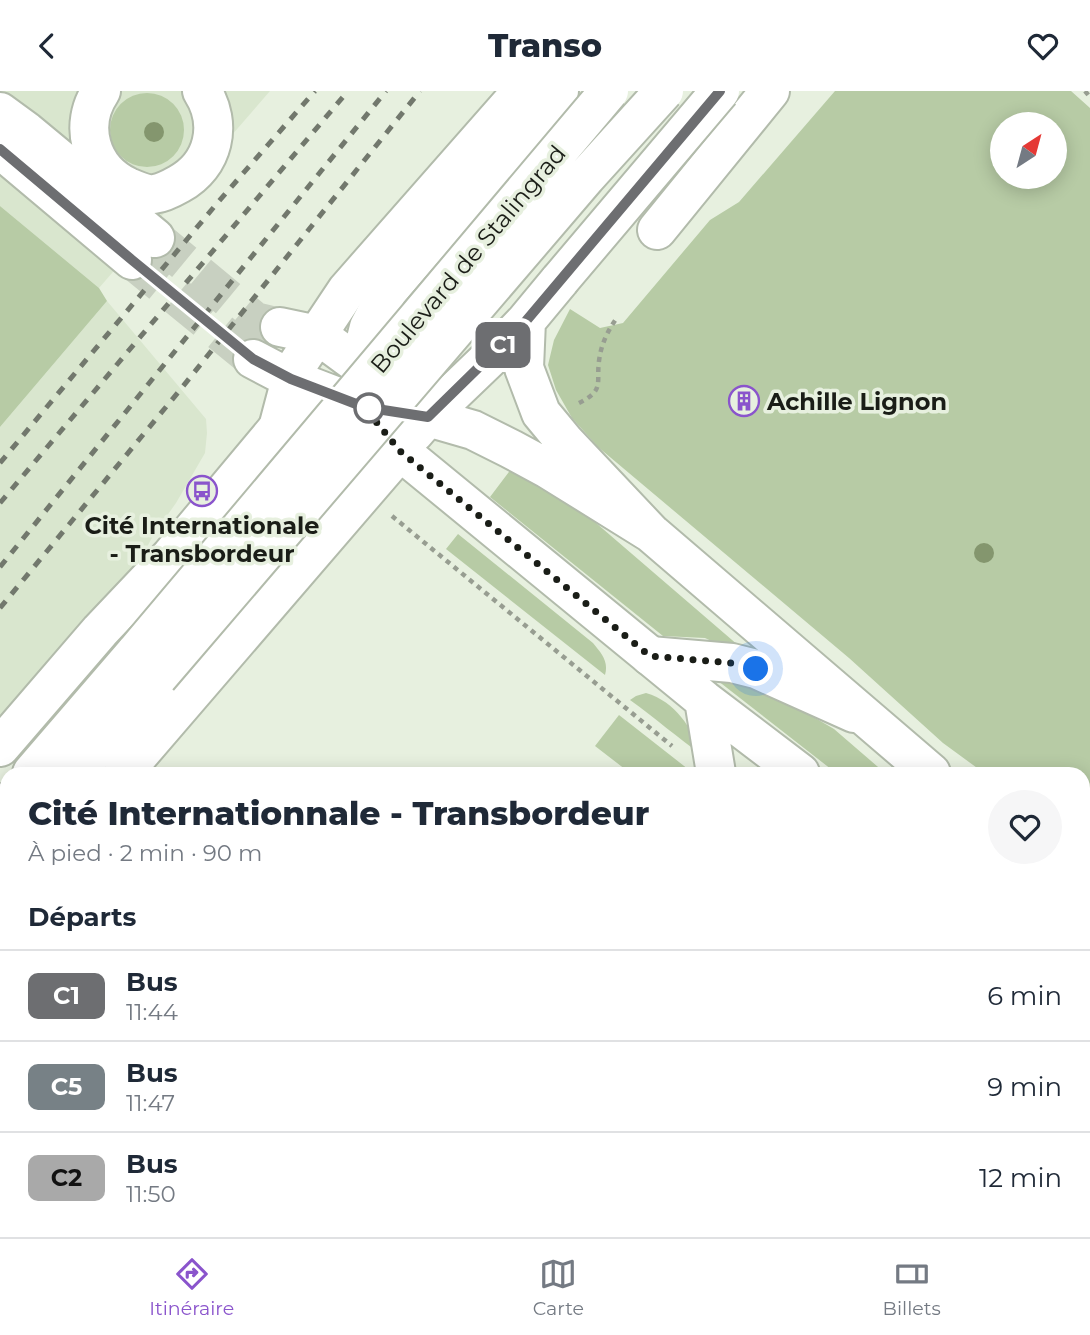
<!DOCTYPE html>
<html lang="fr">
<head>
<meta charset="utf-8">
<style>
	body { margin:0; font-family:Montserrat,sans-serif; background:#f6f6f7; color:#1f2937; height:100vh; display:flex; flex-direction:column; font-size:26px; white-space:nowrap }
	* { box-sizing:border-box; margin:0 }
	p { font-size:23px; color:#747a83 }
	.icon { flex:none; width:38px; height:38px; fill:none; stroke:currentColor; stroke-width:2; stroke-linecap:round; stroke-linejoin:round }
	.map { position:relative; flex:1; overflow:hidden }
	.sheet { position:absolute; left:0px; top:676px; width:1090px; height:471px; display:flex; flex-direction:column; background:#fff; border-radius:21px 21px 0 0; box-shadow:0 4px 18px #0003 }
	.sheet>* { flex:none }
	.badge { padding:0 14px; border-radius:10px; font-size:24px; line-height:46px }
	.needle { width:46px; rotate:36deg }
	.buttons { position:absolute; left:990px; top:21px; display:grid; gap:14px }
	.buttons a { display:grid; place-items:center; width:77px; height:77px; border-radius:50%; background:#fff; box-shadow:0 4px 18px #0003; font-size:35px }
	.you { position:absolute; width:35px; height:35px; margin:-18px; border:5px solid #fff; border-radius:50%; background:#1a73e8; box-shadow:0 0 0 10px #1a73e833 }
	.map>.badge { position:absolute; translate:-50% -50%; box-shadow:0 0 0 4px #fff }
	h2 { padding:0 28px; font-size:26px; line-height:63px }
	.round { display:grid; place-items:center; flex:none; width:74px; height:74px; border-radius:37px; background:#f6f6f7 }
	.overview { display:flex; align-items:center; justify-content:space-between; height:119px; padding:0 28px }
	h1 { font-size:33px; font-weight:800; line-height:52px }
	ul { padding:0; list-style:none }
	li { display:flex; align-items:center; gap:21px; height:91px; padding:0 28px; border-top:2px solid #e0e1e3 }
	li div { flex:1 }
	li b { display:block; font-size:26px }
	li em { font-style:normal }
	li .badge { min-width:77px; font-weight:700; text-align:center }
	header { display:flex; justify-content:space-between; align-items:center; height:91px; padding:0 28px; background:#fff; font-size:32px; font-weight:800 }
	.menu { display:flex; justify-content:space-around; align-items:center; height:98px; border-top:2px solid #e0e1e3; background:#fff; font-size:19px; color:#747a83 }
	.menu a { display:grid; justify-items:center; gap:4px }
	.menu .selected { color:#8a54cc }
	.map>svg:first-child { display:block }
	.built { fill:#d9e6ce }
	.green { fill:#b7cba5; fill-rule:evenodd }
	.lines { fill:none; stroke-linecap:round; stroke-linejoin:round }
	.minor-tunnel { stroke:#c8d0c1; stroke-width:38; stroke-dasharray:38 19; stroke-linecap:butt }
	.minor-casing { stroke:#b2bbab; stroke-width:42 }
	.major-casing { stroke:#b2bbab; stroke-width:42 }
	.path { stroke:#979d91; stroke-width:4.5; stroke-dasharray:5 5; stroke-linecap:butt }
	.minor { stroke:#fff; stroke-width:38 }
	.major { stroke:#fff; stroke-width:38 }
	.rail { stroke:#72786d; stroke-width:5; stroke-dasharray:9 9; stroke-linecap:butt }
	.major-bridge-casing { stroke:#b2bbab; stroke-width:42; stroke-linecap:butt }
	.major-bridge { stroke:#fff; stroke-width:38 }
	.tree { fill:#84966e }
	.line-casing { stroke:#fff; stroke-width:16 }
	.line { stroke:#6d6e71; stroke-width:10 }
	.walk { stroke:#1a1d17; stroke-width:7; stroke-dasharray:0 12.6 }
	.stop-dot { fill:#fff; stroke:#6d6e71; stroke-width:3.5 }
	.labels { text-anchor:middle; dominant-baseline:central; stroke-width:7; stroke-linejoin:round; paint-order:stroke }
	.street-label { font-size:24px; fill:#1a1d17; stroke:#e7f0df }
	.poi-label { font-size:24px; font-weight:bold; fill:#1a1d17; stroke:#e7f0df; text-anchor:start }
</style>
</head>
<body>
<header><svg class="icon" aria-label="back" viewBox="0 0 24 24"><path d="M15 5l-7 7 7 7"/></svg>Transo<svg class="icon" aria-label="heart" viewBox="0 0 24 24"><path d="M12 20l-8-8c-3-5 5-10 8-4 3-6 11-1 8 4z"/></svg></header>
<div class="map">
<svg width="1090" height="1146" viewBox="0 0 1090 1146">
	<rect width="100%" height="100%" fill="#e7f0df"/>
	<!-- built -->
	<path class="built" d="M 0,0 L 270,0 L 99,197 L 0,115 Z
		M 107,210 L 206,328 L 207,342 L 205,362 L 176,412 L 154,443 L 141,467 L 0,632 L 0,336 Z"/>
	<!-- green -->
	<path class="green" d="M 835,0 L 1071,0 L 1090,17 L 1090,748 L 1083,745 L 1083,682 L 984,682 L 943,652 L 849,567 L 598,356 L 572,327 L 556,299 L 548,274 L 554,249 L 570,218 L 600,237 L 623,232 L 710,129 L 739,111 ZM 1003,33 L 1055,33 L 1055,86 L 1003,86 Z
		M110 39a37 37 0 1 1 74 0a37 37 0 1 1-74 0Z
		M 0,115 L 99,197 L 107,210 L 0,336 Z
		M 515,373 L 560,401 L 746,561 L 739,563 L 705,547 L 663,545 L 490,406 Z
		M 458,443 L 593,552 C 601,562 609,570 605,584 L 446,458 Z
		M 713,586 L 769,600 L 834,638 L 885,682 L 836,682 Z
		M 646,602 C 676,611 691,636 702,664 C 678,647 655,627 630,609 L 636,605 Z
		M 619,624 L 693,682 L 630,682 L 595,655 Z
		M 1083,999 L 1090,1004 L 1090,1122 L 1083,1121 Z
		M 645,1139 L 1076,1139 L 1090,1142 L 1090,1146 L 603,1146 Z"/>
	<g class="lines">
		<!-- minor-tunnel -->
		<path class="minor-tunnel" d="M 155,147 L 255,230 L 280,236
			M 132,169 L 253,268"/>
		<!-- minor casing -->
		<g class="minor-casing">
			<path id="minor" d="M 101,0 C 78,34 90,78 128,96 C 135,99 146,104 154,103 C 162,102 172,97 179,93 C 214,74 223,33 202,0
				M 0,21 L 26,40 L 155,147
				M 0,58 L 132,169
				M 657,139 L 770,0
				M 280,236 L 318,244 L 386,294
				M 253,268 L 291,288 L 364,316 L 377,318
				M 278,337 L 291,288 L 297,274 L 347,199 L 522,0
				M 650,565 L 732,572 L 756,578 L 854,622
				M 123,682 L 400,360
				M 0,826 L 7,818"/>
		</g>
		<!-- major casing -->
		<g class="major-casing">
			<path id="major" d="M 559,0 L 388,200 L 369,236 L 362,264 L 361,275 L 364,316 L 400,360 L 704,609 L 800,682
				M 526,230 L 524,277 L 541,322 L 565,351 L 651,442 L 931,682
				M 414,342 L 428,326 L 500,257 L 526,230 L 560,189
				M 704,609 L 716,682
				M 0,656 L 100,540 L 171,465 L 278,337 L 364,316 L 428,326 L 473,339 L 511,358 L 548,378 L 651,442
				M 32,682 L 137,560
				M 75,682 L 158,586
				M 0,720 L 7,711
				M 0,770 L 7,762
				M 1083,771 L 1090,775
				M 1083,814 L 1090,818
				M 1083,903 L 1090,908
				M 315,1146 L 326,1139
				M 377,1146 L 387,1139"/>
		</g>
		<!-- path -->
		<path class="path" d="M 1085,0 L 1090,6
			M 579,312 C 605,299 596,292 599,270 C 601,254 607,241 616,228
			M 392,425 L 672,655
			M 1083,986 L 1090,991
			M 1083,1032 L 1090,1020
			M 1083,1129 L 1090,1131
			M 480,1146 L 488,1139
			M 563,1146 L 598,1139"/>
		<!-- minor -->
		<use href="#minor" class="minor"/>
		<!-- major -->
		<use href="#major" class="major"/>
		<!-- rail -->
		<path class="rail" d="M 0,372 L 219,110 L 315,0
			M 0,412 L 348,0
			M 0,476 L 386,0
			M 0,517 L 180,299 L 420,0"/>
		<!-- major-bridge casing -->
		<g class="major-bridge-casing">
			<path id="major-bridge" d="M 560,189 L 720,0
				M 137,560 L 609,0
				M 158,586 L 586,86 L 664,0"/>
		</g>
		<!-- major-bridge -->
		<use href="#major-bridge" class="major-bridge"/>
	</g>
	<!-- trees -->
	<g class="tree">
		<circle cx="154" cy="41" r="10"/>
		<circle cx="984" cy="462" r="10"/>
	</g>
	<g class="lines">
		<!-- line casing -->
		<g class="line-casing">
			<path id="line" d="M 0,58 L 132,169 L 253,268 L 291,288 L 364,316 L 428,326 L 526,230 L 720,0"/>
		</g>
		<!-- line -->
		<use href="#line" class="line"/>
		<!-- walk -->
		<path class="walk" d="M 369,317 L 364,316 L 400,360 L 650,565 L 732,572 L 756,578"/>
	</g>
	<!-- icons -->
	<defs>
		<g id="building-ring" transform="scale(1.575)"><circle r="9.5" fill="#e7f0df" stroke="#8a54cc" stroke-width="1.5"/><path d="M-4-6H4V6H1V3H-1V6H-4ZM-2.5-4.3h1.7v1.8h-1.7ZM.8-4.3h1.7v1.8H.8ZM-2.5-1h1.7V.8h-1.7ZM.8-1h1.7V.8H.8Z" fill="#8a54cc"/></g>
		<g id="bus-ring" transform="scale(1.575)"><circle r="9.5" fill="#e7f0df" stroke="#8a54cc" stroke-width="1.5"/><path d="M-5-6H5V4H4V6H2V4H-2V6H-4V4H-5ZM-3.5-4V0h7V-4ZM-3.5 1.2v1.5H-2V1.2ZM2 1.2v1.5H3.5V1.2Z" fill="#8a54cc"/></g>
	</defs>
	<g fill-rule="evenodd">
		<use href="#building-ring" x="744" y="310"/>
		<use href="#bus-ring" x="202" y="400"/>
	</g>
	<!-- markers -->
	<circle class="stop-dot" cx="369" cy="317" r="14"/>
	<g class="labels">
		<!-- street labels -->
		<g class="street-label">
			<text transform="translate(468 168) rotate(-50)">Boulevard de Stalingrad</text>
		</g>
		<!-- poi labels -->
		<g class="poi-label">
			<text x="767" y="310">Achille Lignon</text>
			<text x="202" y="434" text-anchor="middle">Cité Internationale<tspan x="202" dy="28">- Transbordeur</tspan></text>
		</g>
	</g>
</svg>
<div class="buttons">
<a><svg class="needle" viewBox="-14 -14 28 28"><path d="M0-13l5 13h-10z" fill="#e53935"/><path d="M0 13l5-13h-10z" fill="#747a83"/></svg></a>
</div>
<div class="you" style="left:756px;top:578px"></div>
<b class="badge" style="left:503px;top:254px;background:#6d6e71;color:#fff">C1</b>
<section class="sheet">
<div class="overview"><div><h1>Cité Internationnale - Transbordeur</h1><p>À pied · 2 min · 90 m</p></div><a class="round"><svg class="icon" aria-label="heart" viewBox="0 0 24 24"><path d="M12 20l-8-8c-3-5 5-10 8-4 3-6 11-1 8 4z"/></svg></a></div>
<h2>Départs</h2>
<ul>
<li><span class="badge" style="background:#6d6e71;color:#fff">C1</span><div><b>Bus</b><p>11:44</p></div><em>6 min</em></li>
<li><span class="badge" style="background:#778186;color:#fff">C5</span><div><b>Bus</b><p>11:47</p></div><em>9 min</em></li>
<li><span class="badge" style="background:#a9a9a9;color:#111">C2</span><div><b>Bus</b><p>11:50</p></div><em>12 min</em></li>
</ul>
</section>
</div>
<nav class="menu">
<a class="selected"><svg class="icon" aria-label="directions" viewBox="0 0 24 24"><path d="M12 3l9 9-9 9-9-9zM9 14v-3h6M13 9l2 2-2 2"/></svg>Itinéraire</a>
<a><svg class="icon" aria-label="map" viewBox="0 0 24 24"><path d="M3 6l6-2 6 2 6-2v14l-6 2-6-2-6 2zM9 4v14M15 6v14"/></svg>Carte</a>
<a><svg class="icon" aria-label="tickets" viewBox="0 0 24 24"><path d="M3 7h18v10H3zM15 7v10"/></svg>Billets</a>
</nav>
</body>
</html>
